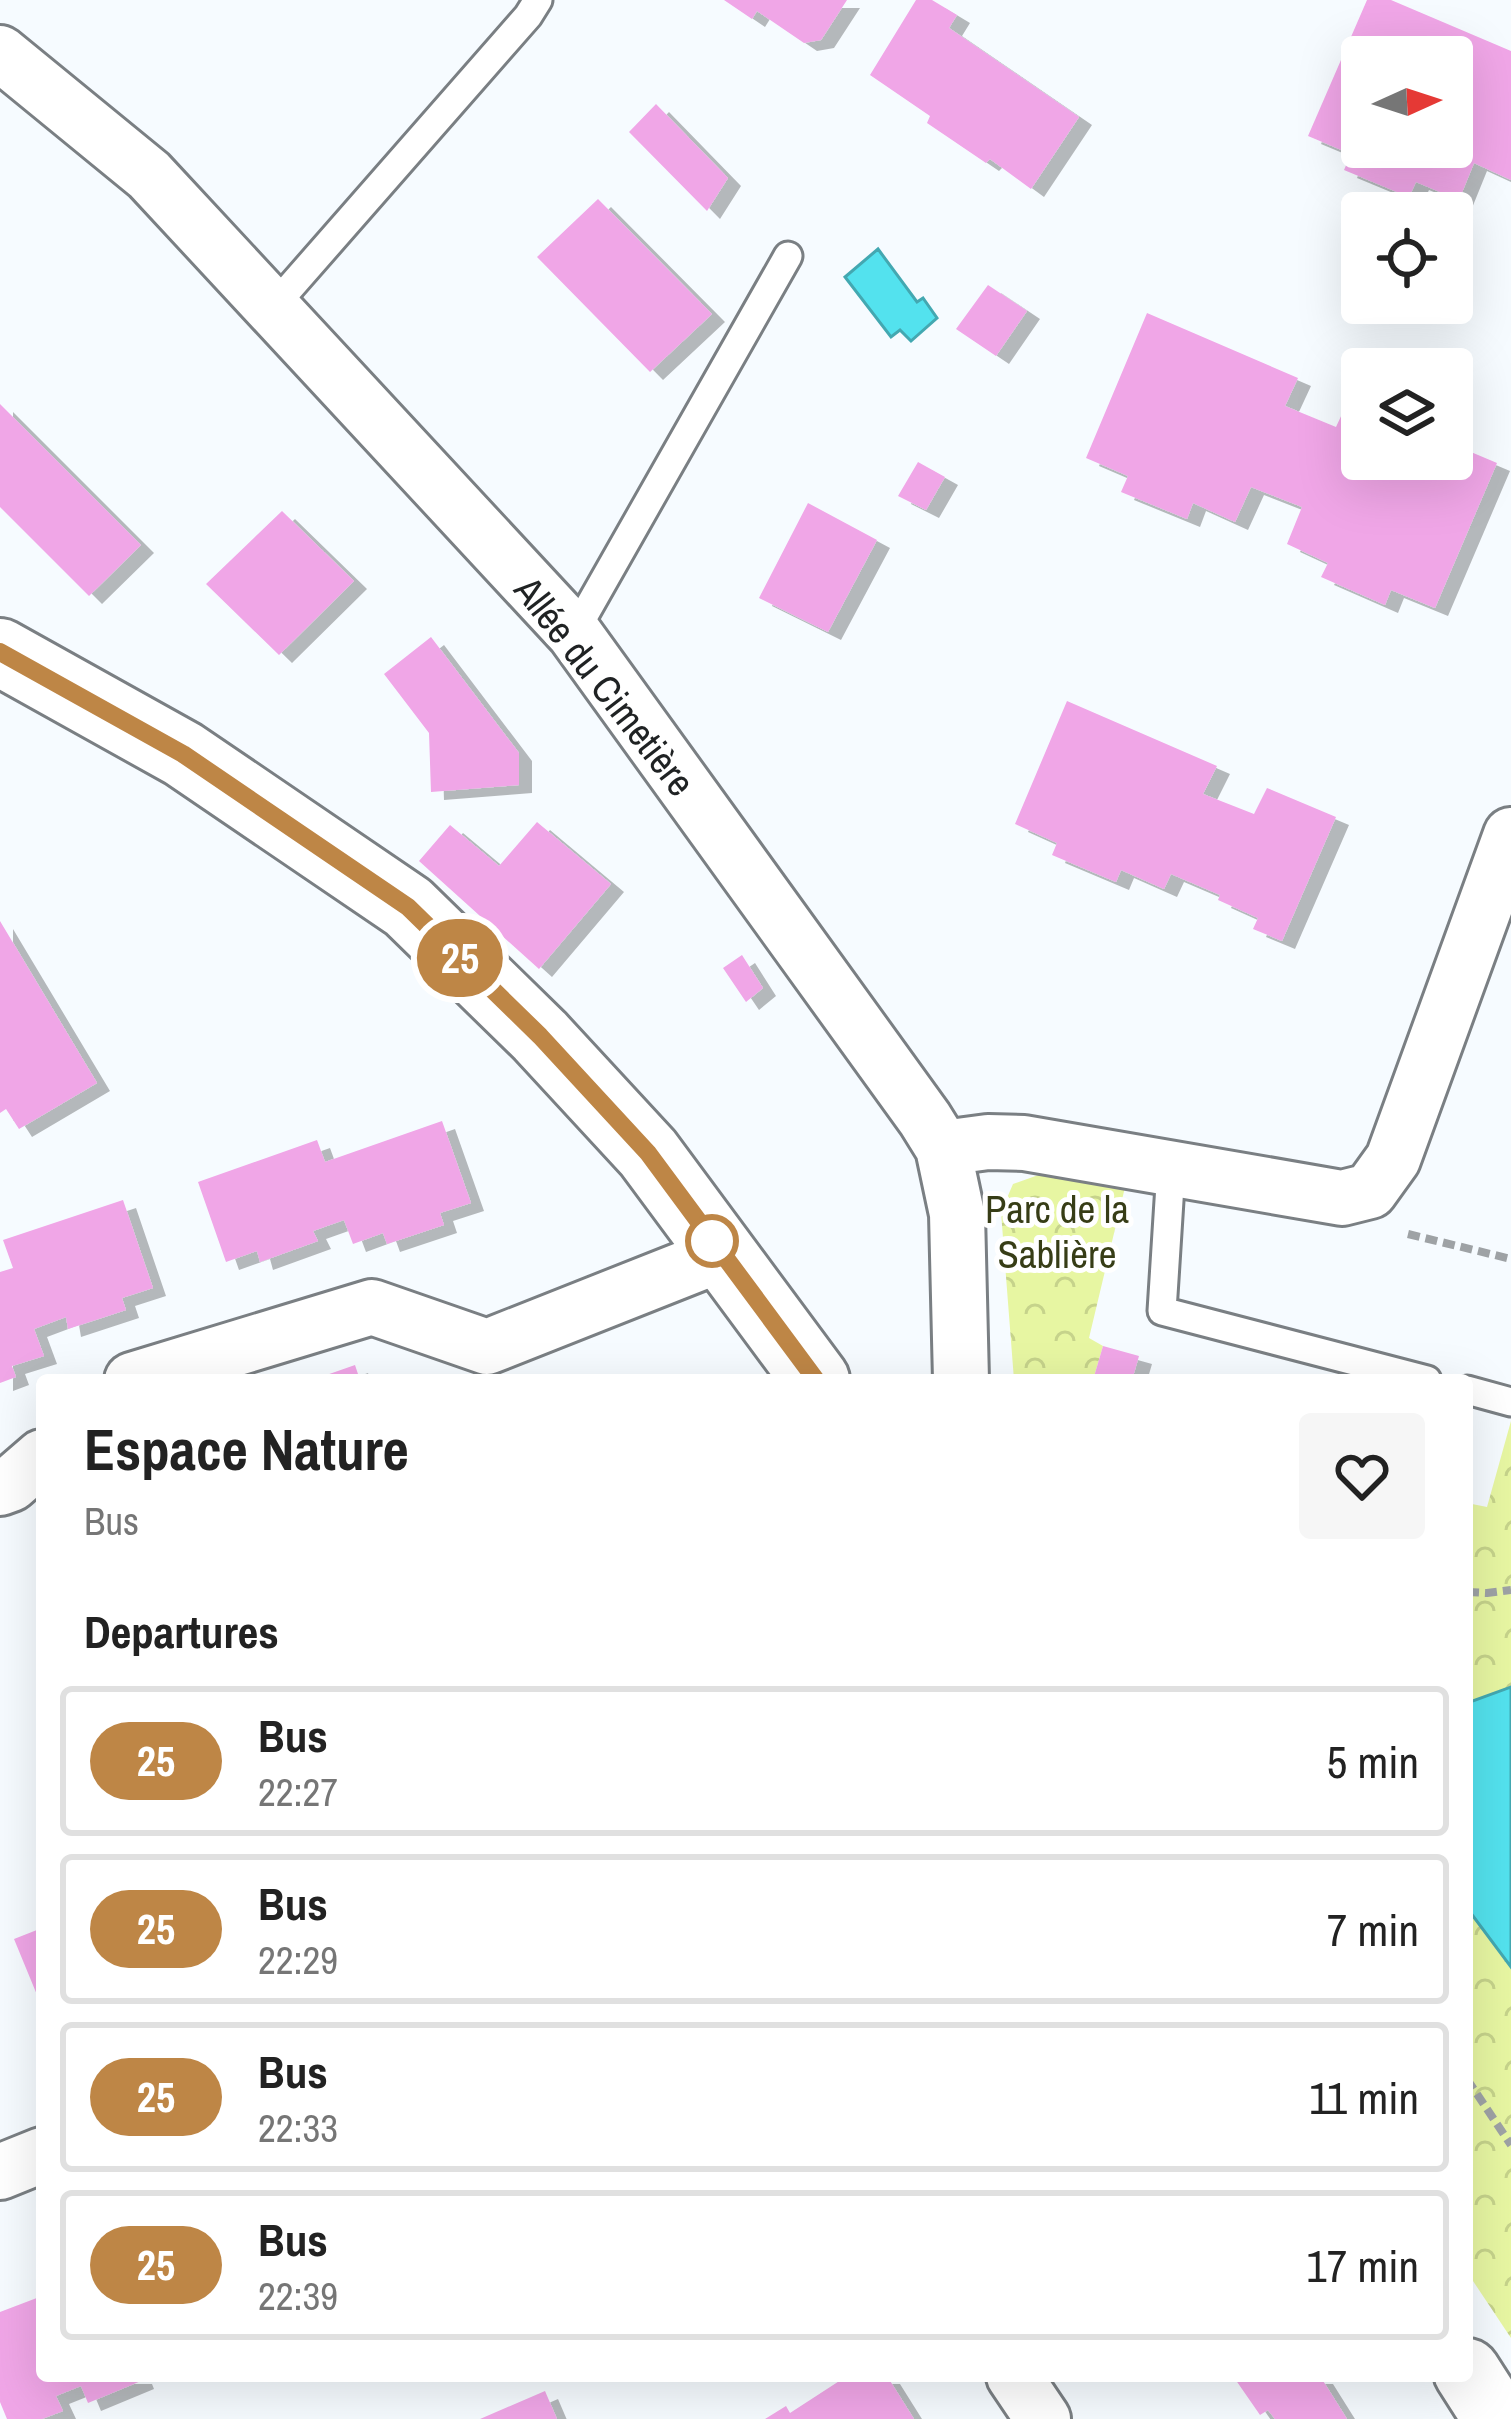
<!DOCTYPE html>
<html lang="en">
<head>
<meta charset="utf-8">
<style>
	body { margin:0; font-family:"Archivo Narrow",sans-serif; background:#f6f6f6; color:#222; height:100vh; display:flex; flex-direction:column; font-size:45px; white-space:nowrap }
	* { box-sizing:border-box; margin:0 }
	p { font-size:39px; color:#767676 }
	.icon { flex:none; width:66px; height:66px; fill:none; stroke:currentColor; stroke-width:2; stroke-linecap:round; stroke-linejoin:round }
	.map { position:relative; flex:1; overflow:hidden }
	.side { position:absolute; left:36px; top:1374px; width:1437px; height:1008px; display:flex; flex-direction:column; background:#fff; border-radius:12px; box-shadow:0 12px 48px #0002 }
	.side>* { flex:none }
	.badge { padding:0 24px; border-radius:39px; font-size:42px; line-height:78px }
	.needle { width:78px; rotate:87deg }
	.tools { position:absolute; left:1341px; top:36px; display:grid; gap:24px }
	.tools a { display:grid; place-items:center; width:132px; height:132px; border-radius:12px; background:#fff; box-shadow:0 12px 48px #0002; font-size:60px }
	.map>.badge { position:absolute; translate:-50% -50%; box-shadow:0 0 0 6px #fff }
	h2 { padding:0 48px; font-size:45px; line-height:108px }
	.round { display:grid; place-items:center; flex:none; width:126px; height:126px; border-radius:12px; background:#f6f6f6 }
	.headline { display:flex; align-items:center; justify-content:space-between; height:204px; padding:0 48px }
	h1 { font-size:57px; font-weight:700; line-height:90px }
	ul { padding:0; list-style:none }
	li { display:flex; align-items:center; gap:36px; height:150px; margin:0 24px 18px; padding:0 24px; border:6px solid #e0e0e0; border-radius:12px }
	li div { flex:1 }
	li b { display:block; font-size:45px }
	li em { font-style:normal }
	li .badge { min-width:132px; font-weight:700; text-align:center }
	.map>svg:first-child { display:block }
	.forest { fill:url(#forest-crowns) }
	.water { fill:#53e2ee; stroke:#43a8b1; stroke-width:3 }
	.building { fill:#f0a6e7; fill-rule:evenodd; filter:url(#shadow) }
	.lines { fill:none; stroke-linecap:round; stroke-linejoin:round }
	.service-casing { stroke:#7a7f83; stroke-width:33 }
	.minor-casing { stroke:#7a7f83; stroke-width:60 }
	.primary-casing { stroke:#7a7f83; stroke-width:72 }
	.path { stroke:#9ea2a5; stroke-width:8; stroke-dasharray:12 6; stroke-linecap:butt }
	.service { stroke:#fff; stroke-width:27 }
	.minor { stroke:#fff; stroke-width:54 }
	.primary { stroke:#fff; stroke-width:66 }
	.line-casing { stroke:#fff; stroke-width:27 }
	.line { stroke:#be8646; stroke-width:18 }
	.stop-dot { fill:#fff; stroke:#be8646; stroke-width:6 }
	.labels { text-anchor:middle; dominant-baseline:central; stroke-width:10; stroke-linejoin:round; paint-order:stroke }
	.street-label { font-size:39px; fill:#1f2223; stroke:#fff }
	.park-label { font-size:39px; fill:#373d16; stroke:#fff }
</style>
</head>
<body>
<div class="map">
<svg width="1511" height="2419" viewBox="0 0 1511 2419">
	<defs>
		<pattern id="forest-crowns" width="20" height="18" patternUnits="userSpaceOnUse" patternTransform="scale(3)"><rect width="20" height="18" fill="#e7f6a2"/><path d="M2 6a3 3 0 1 1 6 0M12 15a3 3 0 1 1 6 0" fill="none" stroke="#c6d38b"/></pattern>
		<filter id="shadow"><feDropShadow dx="13" dy="8" stdDeviation="0" flood-color="#0004"/></filter>
	</defs>
	<rect width="100%" height="100%" fill="#f6fbff"/>
	<!-- forest -->
	<path class="forest" d="M 1044,1173 L 1126,1183 L 1089,1338 L 1103,1346 L 1093,1380 L 1014,1380 L 1001,1212 L 1013,1184 Z
		M 1511,1421 L 1511,2338 L 1467,2272 L 1467,1503 L 1487,1507 Z"/>
	<!-- water -->
	<path class="water" d="M 878,249 L 917,302 L 923,298 L 937,318 L 911,341 L 900,330 L 891,337 L 845,277 Z
		M 1511,1687 L 1511,1967 L 1467,1908 L 1467,1703 Z"/>
	<!-- building -->
	<path class="building" d="M 724,0 L 847,0 L 821,40 L 804,43 L 757,11 L 752,19 Z
		M 916,0 L 932,0 L 957,15 L 949,28 L 1079,117 L 1031,189 L 990,159 L 986,163 L 927,123 L 930,116 L 870,75 Z
		M 1367,0 L 1391,0 L 1511,51 L 1511,180 L 1474,163 L 1459,200 L 1416,182 L 1409,197 L 1344,170 L 1351,154 L 1308,136 ZM 1362,57 L 1452,57 L 1452,147 L 1362,147 Z
		M 656,104 L 728,178 L 707,211 L 629,132 Z
		M 598,199 L 712,314 L 650,372 L 537,257 Z
		M 988,285 L 1027,311 L 996,356 L 956,329 Z
		M 1147,313 L 1298,378 L 1285,406 L 1336,427 L 1349,399 L 1362,405 L 1362,459 L 1452,459 L 1452,444 L 1497,463 L 1435,608 L 1391,590 L 1385,605 L 1321,577 L 1328,563 L 1287,544 L 1302,507 L 1251,487 L 1235,522 L 1193,503 L 1187,519 L 1121,492 L 1128,476 L 1086,458 Z
		M 0,404 L 141,545 L 89,596 L 0,507 Z
		M 918,462 L 945,477 L 926,510 L 898,496 Z
		M 808,503 L 877,540 L 828,632 L 759,598 Z
		M 282,511 L 354,581 L 279,655 L 206,584 Z
		M 431,637 L 519,753 L 519,785 L 431,792 L 429,733 L 384,674 Z
		M 1067,701 L 1217,766 L 1203,794 L 1254,814 L 1267,788 L 1336,817 L 1282,941 L 1253,929 L 1258,918 L 1218,900 L 1220,895 L 1171,874 L 1164,889 L 1121,870 L 1116,882 L 1052,855 L 1057,843 L 1015,824 Z
		M 537,822 L 611,884 L 539,969 L 419,861 L 450,825 L 499,866 Z
		M 0,921 L 97,1083 L 19,1129 L 6,1109 L 0,1113 Z
		M 742,955 L 763,988 L 746,1002 L 723,968 Z
		M 442,1121 L 471,1203 L 440,1213 L 444,1225 L 387,1244 L 383,1233 L 353,1244 L 344,1220 L 313,1231 L 318,1241 L 260,1262 L 257,1251 L 226,1262 L 198,1182 L 317,1140 L 325,1162 Z
		M 123,1200 L 153,1288 L 122,1298 L 126,1310 L 68,1329 L 66,1317 L 34,1329 L 44,1356 L 12,1366 L 16,1377 L 0,1383 L 0,1272 L 13,1268 L 3,1240 Z
		M 1103,1346 L 1139,1356 L 1132,1380 L 1093,1380 Z
		M 355,1365 L 360,1380 L 315,1380 L 315,1379 Z
		M 42,1928 L 42,2007 L 14,1939 Z
		M 42,2296 L 42,2376 L 139,2376 L 141,2381 L 88,2403 L 81,2386 L 56,2396 L 63,2411 L 42,2419 L 7,2419 L 0,2402 L 0,2312 Z
		M 847,2376 L 887,2376 L 914,2419 L 765,2419 L 786,2406 L 790,2413 Z
		M 1233,2376 L 1320,2376 L 1347,2419 L 1275,2419 L 1268,2410 L 1260,2415 Z
		M 545,2391 L 557,2419 L 480,2419 Z"/>
	<g class="lines">
		<!-- service casing -->
		<g class="service-casing">
			<path id="service" d="M 273,307 L 528,16 L 538,0
				M 574,633 L 788,256
				M 1171,1169 L 1162,1311 L 1427,1380
				M 1467,1390 L 1511,1402"/>
		</g>
		<!-- minor casing -->
		<g class="minor-casing">
			<path id="minor" d="M 0,53 L 149,175 L 574,633 L 925,1119 L 943,1148 L 957,1214 L 961,1380
				M 943,1148 L 988,1142 L 1024,1143 L 1342,1198 L 1370,1191 L 1393,1159 L 1511,835
				M 132,1380 L 372,1307 L 487,1347 L 722,1254
				M 0,1488 L 11,1484 L 42,1457
				M 0,2172 L 42,2155
				M 1014,2376 L 1043,2419"/>
		</g>
		<!-- primary casing -->
		<g class="primary-casing">
			<path id="primary" d="M 0,652 L 183,754 L 408,907 L 540,1036 L 648,1153 L 816,1380
				M 1467,2372 L 1497,2419"/>
		</g>
		<!-- path -->
		<path class="path" d="M 1408,1234 L 1511,1259
			M 1467,1592 L 1487,1593 L 1511,1590
			M 1467,2079 L 1511,2145"/>
		<!-- service -->
		<use href="#service" class="service"/>
		<!-- minor -->
		<use href="#minor" class="minor"/>
		<!-- primary -->
		<use href="#primary" class="primary"/>
	</g>
	<g class="lines">
		<!-- line casing -->
		<g class="line-casing">
			<path id="line" d="M 0,652 L 183,754 L 408,907 L 540,1036 L 648,1153 L 816,1380"/>
		</g>
		<!-- line -->
		<use href="#line" class="line"/>
	</g>
	<!-- markers -->
	<circle class="stop-dot" cx="712" cy="1241" r="24"/>
	<g class="labels">
		<!-- street labels -->
		<g class="street-label">
			<text transform="translate(605 686) rotate(52)">Allée du Cimetière</text>
		</g>
		<!-- park labels -->
		<g class="park-label">
			<text x="1057" y="1209">Parc de la<tspan x="1057" dy="45">Sablière</tspan></text>
		</g>
	</g>
</svg>
<div class="tools">
<a><svg class="needle" viewBox="-14 -14 28 28"><path d="M0-13l5 13h-10z" fill="#e53935"/><path d="M0 13l5-13h-10z" fill="#767676"/></svg></a>
<a><svg class="icon" aria-label="locate" viewBox="0 0 24 24"><circle cx="12" cy="12" r="6"/><path d="M12 2v4M12 18v4M2 12h4M18 12h4"/></svg></a>
<a><svg class="icon" aria-label="layers" viewBox="0 0 24 24"><path d="M12 4l9 5-9 5-9-5zM3 14l9 5 9-5"/></svg></a>
</div>
<b class="badge" style="left:460px;top:958px;background:#be8646;color:#fff">25</b>
<section class="side">
<div class="headline"><div><h1>Espace Nature</h1><p>Bus</p></div><a class="round"><svg class="icon" aria-label="heart" viewBox="0 0 24 24"><path d="M12 20l-8-8c-3-5 5-10 8-4 3-6 11-1 8 4z"/></svg></a></div>
<h2>Departures</h2>
<ul>
<li><span class="badge" style="background:#be8646;color:#fff">25</span><div><b>Bus</b><p>22:27</p></div><em>5 min</em></li>
<li><span class="badge" style="background:#be8646;color:#fff">25</span><div><b>Bus</b><p>22:29</p></div><em>7 min</em></li>
<li><span class="badge" style="background:#be8646;color:#fff">25</span><div><b>Bus</b><p>22:33</p></div><em>11 min</em></li>
<li><span class="badge" style="background:#be8646;color:#fff">25</span><div><b>Bus</b><p>22:39</p></div><em>17 min</em></li>
</ul>
</section>
</div>
</body>
</html>
